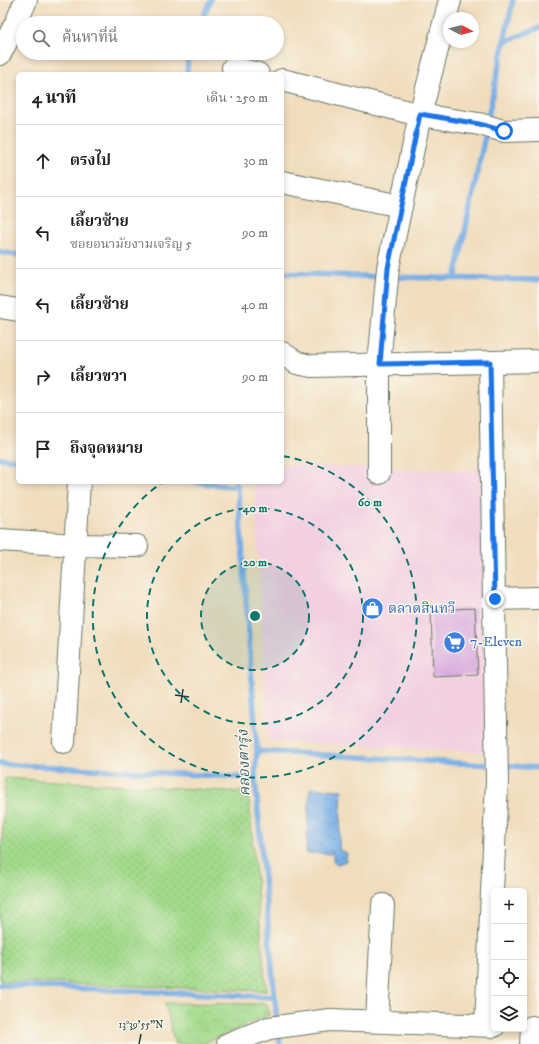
<!DOCTYPE html>
<html lang="th">
<meta charset="utf-8">
<style>
body{margin:0;font-family:"IM FELL DW Pica","Noto Serif Thai",serif;background:#f2f2f2;color:#202124}
.controls{position:absolute;right:12px;bottom:12px;display:grid;overflow:hidden;border-radius:6px;box-shadow:0 2px 6px #0003}
.controls button{width:36px;height:36px;display:grid;place-items:center;padding:0;border:0;border-bottom:1px solid #e0e0e0;background:#fff;color:#202124;font:20px sans-serif}
.compass{position:absolute;left:443px;top:12px;width:36px;height:36px;border-radius:50%;background:#fff;box-shadow:0 2px 6px #0003;rotate:97deg}
.stop{position:absolute;width:12px;height:12px;margin:-9px;border:3px solid #1a73e8;border-radius:50%;background:#fff}
.stop.end{background:#1a73e8;border-color:#fff;box-shadow:0 1px 4px #0008}
.list{margin:0;padding:0;list-style:none}
h2{display:flex;justify-content:space-between;align-items:center;height:52px;margin:0;padding:0 16px;font-size:17px}
h2 small{font-size:13px;font-weight:400;color:#757577}
.list li{display:grid;grid-template-columns:26px 1fr auto;gap:12px;align-items:center;box-sizing:border-box;height:72px;padding:0 16px;border-top:1px solid #e0e0e0}
.list b{display:block;font-size:15px;white-space:nowrap}
.list p{margin:0;font-size:13px;white-space:nowrap;color:#757577}
.list em{font-size:13px;font-style:normal;color:#757577}
.icon{flex:none;width:22px;height:22px;fill:none;stroke:currentColor;stroke-width:2;stroke-linecap:round;stroke-linejoin:round}
.map{position:relative;flex:none;width:539px;height:1044px;overflow:hidden}
.search{position:absolute;background:#fff;box-shadow:0 2px 6px #0003;left:16px;top:16px;width:268px;height:44px;display:flex;align-items:center;gap:10px;box-sizing:border-box;padding:0 14px;border-radius:22px;color:#757577;font-size:15px}
.panel{position:absolute;background:#fff;box-shadow:0 2px 6px #0003;left:16px;top:72px;width:268px;height:412px;border-radius:6px}
.map>svg:first-child{display:block}
.built{fill:#f2cfe1}
.grass{fill:url(#grass-dots);stroke:#618c60}
.park{fill:url(#park-crowns);stroke:#618c60}
.water{fill:url(#water-ripples);stroke:#4b758c}
.lines{fill:none;stroke-linecap:round;stroke-linejoin:round}
.stream{stroke:#77ade5;stroke-width:5.5}
.building{fill:#d6a6dd}
.minor-casing{stroke:#687564;stroke-width:24}
.minor{stroke:#fff;stroke-width:22}
.route{stroke:#1a73e8;stroke-width:5}
.ticks{fill:none;stroke:#1f3d34;stroke-width:1.5}
.ring{fill:none;stroke:#0f766e;stroke-width:2;stroke-dasharray:7 5}
.labels{text-anchor:middle;dominant-baseline:central;stroke-width:3;stroke-linejoin:round;paint-order:stroke}
.shop-label{font-size:14px;fill:#366cbe;stroke:#fbf7ec;text-anchor:start}
.water-label{font-size:15px;font-style:italic;fill:#395f69;stroke:#fbf7ec}
.ticks-label{font-size:10px;text-anchor:middle;fill:#1f3d34;stroke:#fbf7ec;stroke-width:3;stroke-linejoin:round;paint-order:stroke}
.centre{fill:#0f766e;stroke:#fbf7ec;stroke-width:2}
.ring-label{font-size:12px;text-anchor:middle;font-weight:bold;fill:#0f766e;stroke:#fbf7ec;stroke-width:3;stroke-linejoin:round;paint-order:stroke}
</style>
<div class="map">
<svg width="539" height="1044" viewBox="0 0 539 1044">
<defs>
<pattern id="grass-dots" width="8" height="8" patternUnits="userSpaceOnUse"><rect width="8" height="8" fill="#a3da8c"/><path d="M2 2h.1M6 6h.1" fill="none" stroke="#8cbc79" stroke-width="1.8" stroke-linecap="round"/></pattern>
<pattern id="park-crowns" width="20" height="18" patternUnits="userSpaceOnUse"><rect width="20" height="18" fill="#a3da8c"/><path d="M2 6a3 3 0 1 1 6 0M12 15a3 3 0 1 1 6 0" fill="none" stroke="#8cbc79"/></pattern>
<pattern id="water-ripples" width="26" height="14" patternUnits="userSpaceOnUse"><rect width="26" height="14" fill="#77ade5"/><path d="M2 4q2-2 4 0t4 0M15 11q2-2 4 0t4 0" fill="none" stroke="#618eba"/></pattern>
</defs>
<rect width="100%" height="100%" fill="#fbf7ec"/>
<filter id="ink" filterUnits="userSpaceOnUse"><feTurbulence type="fractalNoise" baseFrequency=".025" numOctaves="2"/><feDisplacementMap in="SourceGraphic" scale="8" xChannelSelector="R" yChannelSelector="G"/><feConvolveMatrix kernelMatrix="1 2 1 2 8 2 1 2 1" color-interpolation-filters="sRGB"/></filter>
<filter id="wash" filterUnits="userSpaceOnUse"><feTurbulence type="fractalNoise" baseFrequency=".012" numOctaves="4" result="noise"/><feDisplacementMap in="SourceGraphic" scale="16" xChannelSelector="R" yChannelSelector="G"/><feGaussianBlur stdDeviation="0.9" result="paint"/><feColorMatrix in="noise" values="0 0 0 0 0 0 0 0 0 0 0 0 0 0 0 0 0 1.4 0 .05"/><feComposite in="paint" operator="in"/></filter>
<g filter="url(#wash)">
<rect width="100%" height="100%" fill="#f0ddbd"/>
<path class="built" d="M282 465 482 471 490 753 270 741 268 736 254 482H282Z"/>
<path class="grass" d="M5 778 244 792 249 801 266 991 0 981V888Z"/>
<path class="park" d="M165 1003 267 1004 269 1015 202 1044H175Z"/>
<path class="water" d="M310 788 342 790 339 850 347 853 346 861 338 864 333 862V854L306 853Z"/>
<g class="lines">
<g class="stream">
<path d="M200 23 211 0"/>
<path d="M504 42 513 0"/>
<path d="M187 74 188 53"/>
<path d="M487 122 504 42 539 28"/>
<path d="M0 252 18 255"/>
<path d="M282 273 384 277"/>
<path d="M392 277 539 280"/>
<path d="M455 279 486 131"/>
<path d="M0 458 18 460"/>
<path d="M195 482 238 487"/>
<path d="M236 482 238 487 257 751 255 778 277 1022"/>
<path d="M257 751 493 765"/>
<path d="M0 764 255 778"/>
<path d="M501 765 539 768"/>
<path d="M0 985 274 997"/>
<path d="M278 1030 280 1044"/>
</g>
</g>
<g id="blocks">
<path class="building" d="M475 608 478 675 433 677 431 610Z"/>
</g>
</g>
<g filter="url(#ink)">
<use href="#blocks" fill-opacity="0" stroke="#687564" stroke-width="1"/>
<g class="lines">
<defs>
<g id="minor">
<path d="M0 54 16 23 26 0"/>
<path d="M233 68 258 74"/>
<path d="M282 80 420 115 479 124 504 131 539 130"/>
<path d="M282 182 401 206"/>
<path d="M0 307 18 310"/>
<path d="M282 353 297 363 311 366 539 361"/>
<path d="M379 473V364L388 268 420 115 450 0"/>
<path d="M0 540 75 545 137 546"/>
<path d="M495 599 539 598"/>
<path d="M64 742 79 482"/>
<path d="M377 1021 383 905"/>
<path d="M486 1025 497 781 490 362"/>
<path d="M228 1044 269 1028 330 1020 494 1026"/>
<path d="M531 1044 532 1027"/>
</g>
</defs>
<use href="#minor" class="minor-casing"/>
<use href="#minor" class="minor"/>
</g>
</g>
<g class="lines" filter="url(#ink)">
<path class="route" d="M495 599 490 362 380 364 388 268 420 114 479 124 504 131"/>
</g>
<path class="ticks" d="M175 695 189 697M181 703 183 689M139 1044 141 1034"/>
<circle cx="255" cy="616" r="54" fill="#0f766e" fill-opacity=".12"/>
<g class="ring">
<circle cx="255" cy="616" r="54"/>
<circle cx="255" cy="616" r="108"/>
<path d="M283 456A162 162 0 1 1 163 482"/>
</g>
<defs>
<symbol id="shop-disc" viewBox="-11 -11 22 22"><circle r="9.5" fill="#3f7fe0" stroke="#fbf7ec"/><path d="M-5-2.5h2.3a2.7 3.5 0 0 1 5.4 0H5L5.5 6h-11ZM-1.5-2.5h3a1.5 2.3 0 0 0-3 0Z" fill="#fff"/></symbol>
<symbol id="supermarket-disc" viewBox="-11 -11 22 22"><circle r="9.5" fill="#3f7fe0" stroke="#fbf7ec"/><path d="M-6-5.5h2.5l.6 2H6L4.5 2H-2.5L-4.4-4H-6ZM-1.5 3.2a1.3 1.3 0 1 0 .1 0ZM3 3.2a1.3 1.3 0 1 0 .1 0Z" fill="#fff"/></symbol>
</defs>
<g fill-rule="evenodd">
<use href="#shop-disc" x="360" y="596" width="25" height="25"/>
<use href="#supermarket-disc" x="442" y="630" width="25" height="25"/>
</g>
<g class="labels">
<g class="shop-label">
<text x="388" y="609">ตลาดสินทวี</text>
<text x="470" y="642">7-Eleven</text>
</g>
<g class="water-label">
<text transform="translate(244 763) rotate(-92)">คลองตารุ่ง</text>
</g>
</g>
<g class="ticks-label">
<text x="141" y="1028">13°39'55"N</text>
</g>
<circle cx="255" cy="616" r="6" class="centre"/>
<g class="ring-label">
<text x="370" y="506">60 m</text>
<text x="255" y="512">40 m</text>
<text x="255" y="566">20 m</text>
</g>
</svg>
<div class="controls">
<button>+</button>
<button>−</button>
<button><svg class="icon" aria-label="locate" viewBox="0 0 24 24"><circle cx="12" cy="12" r="6"/><path d="M12 2v4M12 18v4M2 12h4M18 12h4"/></svg></button>
<button><svg class="icon" aria-label="layers" viewBox="0 0 24 24"><path d="M12 4l9 5-9 5-9-5zM3 14l9 5 9-5"/></svg></button>
</div>
<svg class="compass" viewBox="-18 -18 36 36"><path d="M0-13l5 13h-10z" fill="#e53935"/><path d="M0 13l5-13h-10z" fill="#757577"/></svg>
<div class="stop" style="left:504px;top:131px"></div>
<div class="stop end" style="left:495px;top:599px"></div>
<div class="search"><svg class="icon" aria-label="search" viewBox="0 0 24 24"><circle cx="10" cy="10" r="6"/><path d="M15 15l6 6"/></svg>ค้นหาที่นี่</div>
<section class="panel">
<h2>4 นาที<small>เดิน · 250 m</small></h2>
<ul class="list">
<li><svg class="icon" aria-label="ahead" viewBox="0 0 24 24"><path d="M12 20V5M6 11l6-6 6 6"/></svg><div><b>ตรงไป</b></div><em>30 m</em></li>
<li><svg class="icon" aria-label="left" viewBox="0 0 24 24"><path d="M17 20v-9H6M10 6l-5 5 5 5"/></svg><div><b>เลี้ยวซ้าย</b><p>ซอยอนามัยงามเจริญ 5</p></div><em>90 m</em></li>
<li><svg class="icon" aria-label="left" viewBox="0 0 24 24"><path d="M17 20v-9H6M10 6l-5 5 5 5"/></svg><div><b>เลี้ยวซ้าย</b></div><em>40 m</em></li>
<li><svg class="icon" aria-label="right" viewBox="0 0 24 24"><path d="M7 20v-9h11M14 6l5 5-5 5"/></svg><div><b>เลี้ยวขวา</b></div><em>90 m</em></li>
<li><svg class="icon" aria-label="arrive" viewBox="0 0 24 24"><path d="M6 21V4h12l-3 4 3 4H6"/></svg><div><b>ถึงจุดหมาย</b></div></li>
</ul>
</section>
</div>
